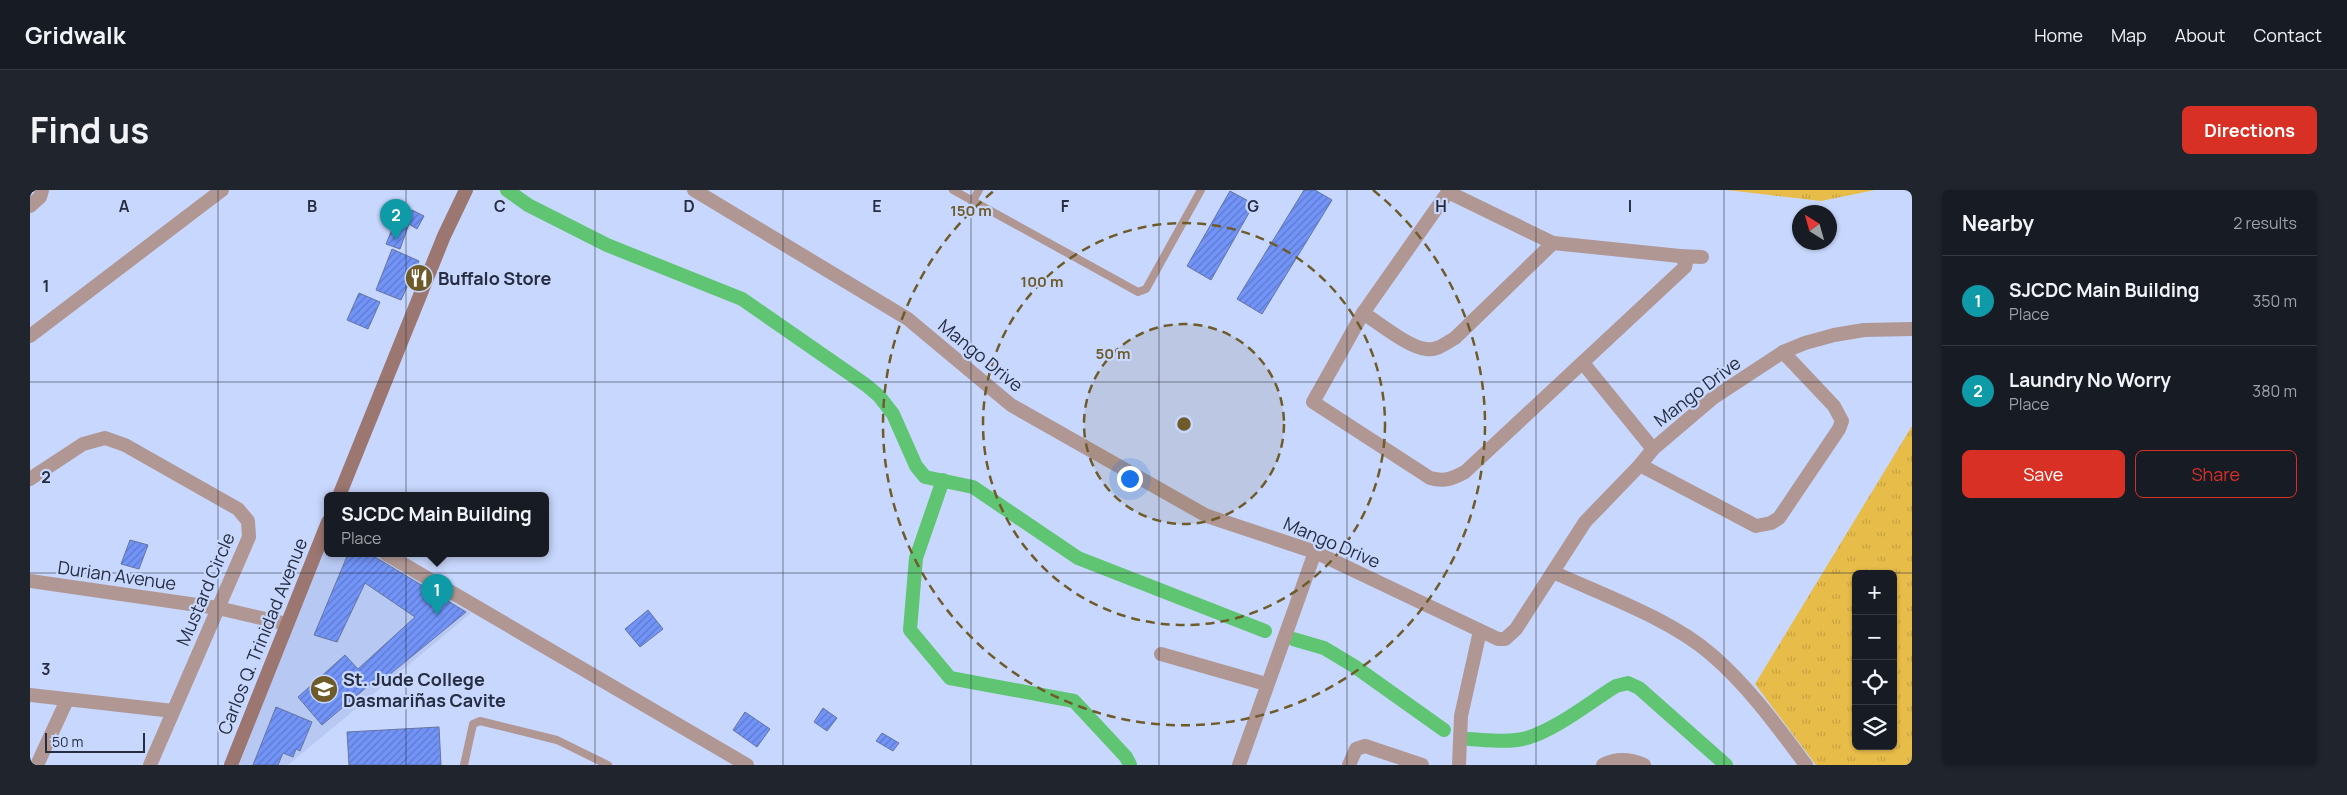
<!DOCTYPE html>
<meta charset="utf-8">
<style>
body{margin:0;font-family:Manrope,sans-serif;background:#20242c;color:#f1f3f6}
.controls{position:absolute;right:15px;bottom:15px;display:grid;overflow:hidden;border-radius:8px;box-shadow:0 1px 4px #0004}
.controls button{width:45px;height:45px;display:grid;place-items:center;padding:0;border:0;border-bottom:1px solid #363941;background:#171b24;color:#f1f3f6;font:25px sans-serif}
.compass{position:absolute;left:1762px;top:15px;width:45px;height:45px;border-radius:50%;background:#171b24;box-shadow:0 1px 4px #0004;rotate:323deg}
.scale{position:absolute;left:15px;bottom:12px;width:100px;box-sizing:border-box;padding-left:5px;border:2px solid #262d40;border-top:0;font-size:14px;line-height:18px;white-space:nowrap;color:#262d40;-webkit-text-stroke:4px #c8d7fd;paint-order:stroke}
.you{position:absolute;left:1099px;top:288px;width:18px;height:18px;margin:-12px;border:4px solid #fff;border-radius:50%;background:#1a73e8;box-shadow:0 0 0 8px #1a73e833}
.badge{display:grid;place-items:center;width:32px;height:32px;border-radius:50%;background:#d93025;color:#fff;font-size:16px;font-weight:700}
.pin{position:absolute;translate:-50% -41px;filter:drop-shadow(0 1px 2px #0008)}
.pin::after{content:'';position:absolute;top:26px;width:18px;height:15px;background:inherit;clip-path:polygon(0 0,100% 0,50% 100%)}
.popup{position:absolute;left:294px;top:302px;width:225px;height:65px;box-sizing:border-box;display:grid;place-content:center;border-radius:8px;background:#171b24;filter:drop-shadow(0 1px 4px #0005);font-size:16px;white-space:nowrap;color:#9ea1a6}
.popup b{font-size:19px;color:#f1f3f6}
.popup::after{content:'';position:absolute;left:50%;top:100%;margin-left:-10px;border:10px solid transparent;border-top-color:#171b24}
.list{margin:0;padding:0;list-style:none}
h2{display:flex;justify-content:space-between;align-items:center;height:65px;margin:0;padding:0 20px;font-size:21px}
h2 small{font-size:16px;font-weight:400;color:#9ea1a6}
.list li{display:grid;grid-template-columns:32px 1fr auto;gap:15px;align-items:center;box-sizing:border-box;height:90px;padding:0 20px;border-top:1px solid #363941}
.list b{display:block;font-size:19px;white-space:nowrap}
.list p{margin:0;font-size:16px;white-space:nowrap;color:#9ea1a6}
.list em{font-size:16px;font-style:normal;color:#9ea1a6}
.actions{display:flex;gap:10px;padding:15px 20px}
.actions a{flex:1;padding:11px 0;border:1px solid #d93025;border-radius:8px;text-align:center;font-size:18px;color:#d93025}
.actions .main{background:#d93025;color:#fff}
.icon{flex:none;width:28px;height:28px;fill:none;stroke:currentColor;stroke-width:2;stroke-linecap:round;stroke-linejoin:round}
.map{position:relative;flex:none;width:1882px;height:575px;overflow:hidden;border-radius:8px}
header{display:flex;align-items:center;gap:30px;box-sizing:border-box;height:70px;padding:0 25px;background:#171b24;border-bottom:1px solid #363941}
header strong{font-size:24px}
nav{display:flex;gap:28px;margin-inline-start:auto;font-size:18px}
.intro{display:flex;align-items:center;justify-content:space-between;box-sizing:border-box;height:120px;padding:0 30px}
h1{margin:0;font-size:35px}
.button{padding:12px 22px;border-radius:8px;background:#d93025;color:#fff;font-size:18px;font-weight:700}
main{display:flex;gap:30px;padding:0 30px}
aside{flex:1;background:#171b24;border-radius:8px;box-shadow:0 1px 4px #0004}
.map>svg:first-child{display:block}
.built{fill:#b7c8f2}
.grass{fill:url(#grass-tufts);fill-rule:evenodd}
.lines{fill:none;stroke-linecap:round;stroke-linejoin:round}
.canal{stroke:#5fc572;stroke-width:14}
.building{fill:url(#building-hatch);stroke:#6575a0}
.service{stroke:#b09793;stroke-width:8}
.minor{stroke:#b09793;stroke-width:14}
.secondary{stroke:#9c7771;stroke-width:14}
.grid{fill:none;stroke:#262d40;stroke-width:1;stroke-opacity:0.55}
.ring{fill:none;stroke:#6e5b29;stroke-width:2.5;stroke-dasharray:9 6}
.labels{text-anchor:middle;dominant-baseline:central;stroke-width:4.5;stroke-linejoin:round;paint-order:stroke}
.poi-label{font-size:18px;font-weight:bold;fill:#262d40;stroke:#c8d7fd;text-anchor:start}
.street-label{font-size:18px;fill:#262d40;stroke:#c8d7fd}
.grid-label{font-size:16px;text-anchor:middle;font-weight:bold;fill:#262d40;stroke:#c8d7fd;stroke-width:4.5;stroke-linejoin:round;paint-order:stroke}
.centre{fill:#6e5b29;stroke:#c8d7fd;stroke-width:2.5}
.ring-label{font-size:15px;text-anchor:middle;font-weight:bold;fill:#6e5b29;stroke:#c8d7fd;stroke-width:4.5;stroke-linejoin:round;paint-order:stroke}
</style>
<header>
<strong>Gridwalk</strong>
<nav><a>Home</a><a>Map</a><a>About</a><a>Contact</a></nav>
</header>
<div class="intro"><h1>Find us</h1><a class="button">Directions</a></div>
<main>
<div class="map">
<svg width="1882" height="575" viewBox="0 0 1882 575">
<defs>
<pattern id="grass-tufts" width="24" height="20" patternUnits="userSpaceOnUse" patternTransform="scale(1.25)"><rect width="24" height="20" fill="#e7bc49"/><path d="M3 7l-1-3M5 7V3M7 7l1-3M15 17l-1-3M17 17v-4M19 17l1-3" fill="none" stroke="#c6a241"/></pattern>
<pattern id="building-hatch" width="6" height="6" patternUnits="userSpaceOnUse" patternTransform="scale(1.25)"><rect width="6" height="6" fill="#7294f8"/><path d="M-1 1l2-2M0 6l6-6M5 7l2-2" fill="none" stroke="#5d79ca"/></pattern>
</defs>
<rect width="100%" height="100%" fill="#c8d7fd"/>
<path class="built" d="M298 344V364H345L441 423 258 575H209Z"/>
<g class="grass">
<path d="M1697 0H1845L1791 11Z"/>
<path d="M1882 236V575H1786L1725 494ZM1826 384H1863V556H1826Z"/>
</g>
<g class="lines">
<g class="canal">
<path d="M477 0 498 15 577 55 712 109 836 195 849 206 863 224 886 276 895 287 943 297 1048 368 1235 441"/>
<path d="M913 290 886 368 880 440 920 488 1044 511 1096 567 1100 575"/>
<path d="M1263 449 1294 458 1324 476 1414 540"/>
<path d="M1439 549C1457 550 1479 553 1497 548 1527 539 1560 512 1586 496L1598 493 1609 498 1696 575"/>
</g>
</g>
<g class="building">
<path d="M1274 0H1285L1302 10 1232 124 1207 109Z"/>
<path d="M1200 1 1224 14 1181 90 1157 76Z"/>
<path d="M382 20 394 26 387 39 379 34 370 59 356 54 363 37 359 36 363 25 376 30Z"/>
<path d="M362 59 389 71 371 110 346 100Z"/>
<path d="M329 103 350 112 338 139 317 130Z"/>
<path d="M100 350 118 355 109 379 91 374Z"/>
<path d="M318 364H340L436 422 348 494 345 490 292 535 268 507 315 465 328 479 385 427 335 393 307 452 284 445Z"/>
<path d="M618 420 633 439 610 457 595 439Z"/>
<path d="M246 517 282 532 270 561 266 559 263 567 253 563 248 575H223Z"/>
<path d="M793 518 807 528 797 541 784 532Z"/>
<path d="M715 522 740 539 727 557 703 540Z"/>
<path d="M409 537 411 575H319L317 542Z"/>
<path d="M852 543 869 553 863 561 846 551Z"/>
</g>
<g class="lines">
<g class="service">
<path d="M923 0 1108 102 1116 99 1171 0"/>
<path d="M942 12 949 0"/>
<path d="M434 575 443 534 450 531 527 550 578 575"/>
</g>
<g class="minor">
<path d="M664 0 878 129 981 215 1177 326 1285 362 1468 449H1475L1486 439 1555 332 1610 275 1623 259 1683 208 1753 162 1775 153 1804 145 1834 140 1882 139"/>
<path d="M1418 2 1523 53 1650 66 1656 73 1655 77 1435 282C1422 289 1414 292 1400 288L1283 212 1333 123Z"/>
<path d="M0 16 10 7 12 0"/>
<path d="M1650 66 1672 67"/>
<path d="M1333 123C1349 133 1378 157 1396 159 1407 161 1416 153 1425 148L1523 53"/>
<path d="M0 146 192 0"/>
<path d="M1553 173 1623 259"/>
<path d="M1610 275 1726 336 1741 333 1749 328 1809 239 1812 231 1804 216 1753 162"/>
<path d="M0 289 53 254 75 248 95 255 208 319 218 331 219 347 120 575"/>
<path d="M356 364 717 575"/>
<path d="M1523 382C1573 405 1641 429 1682 465 1719 497 1747 536 1776 575"/>
<path d="M0 391 188 418 257 434"/>
<path d="M1131 464 1236 494"/>
<path d="M0 505 143 521"/>
<path d="M7 575 37 510"/>
<path d="M1209 575 1285 362"/>
<path d="M1319 575 1326 559 1335 556 1392 575"/>
<path d="M1429 575 1431 526 1450 441"/>
<path d="M1573 575C1586 568 1600 569 1614 575"/>
</g>
<g class="secondary">
<path d="M309 306 414 46 436 0"/>
<path d="M201 575 298 332"/>
</g>
</g>
<path class="grid" d="M188 0V575M376 0V575M565 0V575M753 0V575M941 0V575M1129 0V575M1317 0V575M1506 0V575M1694 0V575M0 192H1882M0 383H1882"/>
<circle cx="1154" cy="234" r="100" fill="#6e5b29" fill-opacity=".12"/>
<g class="ring">
<circle cx="1154" cy="234" r="100"/>
<circle cx="1154" cy="234" r="201"/>
<path d="M1343 0A301 301 0 1 1 965 0"/>
</g>
<defs>
<symbol id="restaurant-disc" viewBox="-11 -11 22 22"><circle r="9.5" fill="#6e5b29" stroke="#c8d7fd"/><path d="M-5-6h1v4h1v-4h1v4h1v-4h1v5L-1.5 .5V6h-2V.5L-5-1ZM5-6V6H3V1.5H1.5Q1.5-4 5-6Z" fill="#fff"/></symbol>
<symbol id="school-disc" viewBox="-11 -11 22 22"><circle r="9.5" fill="#6e5b29" stroke="#c8d7fd"/><path d="M0-5L7-2L0 1L-7-2ZM-4 1L0 2.5L4 1V4Q0 6-4 4Z" fill="#fff"/></symbol>
</defs>
<g fill-rule="evenodd">
<use href="#restaurant-disc" x="373" y="72" width="32" height="32"/>
<use href="#school-disc" x="278" y="483" width="32" height="32"/>
</g>
<g class="labels">
<g class="poi-label">
<text x="408" y="88">Buffalo Store</text>
<text x="313" y="489">St. Jude College<tspan x="313" dy="21">Dasmariñas Cavite</tspan></text>
</g>
<g class="street-label">
<text transform="translate(951 165) rotate(39)">Mango Drive</text>
<text transform="translate(1667 201) rotate(-37)">Mango Drive</text>
<text transform="translate(1302 352) rotate(23)">Mango Drive</text>
<text transform="translate(87 385) rotate(8)">Durian Avenue</text>
<text transform="translate(175 399) rotate(-67)">Mustard Circle</text>
<text transform="translate(232 446) rotate(-68)">Carlos Q. Trinidad Avenue</text>
</g>
</g>
<g class="grid-label">
<text x="94" y="22">A</text>
<text x="282" y="22">B</text>
<text x="470" y="22">C</text>
<text x="659" y="22">D</text>
<text x="847" y="22">E</text>
<text x="1035" y="22">F</text>
<text x="1223" y="22">G</text>
<text x="1411" y="22">H</text>
<text x="1600" y="22">I</text>
<text x="16" y="102">1</text>
<text x="16" y="293">2</text>
<text x="16" y="485">3</text>
</g>
<circle cx="1154" cy="234" r="8" class="centre"/>
<g class="ring-label">
<text x="941" y="26">150 m</text>
<text x="1012" y="97">100 m</text>
<text x="1083" y="169">50 m</text>
</g>
</svg>
<div class="controls">
<button>+</button>
<button>−</button>
<button><svg class="icon" aria-label="locate" viewBox="0 0 24 24"><circle cx="12" cy="12" r="6"/><path d="M12 2v4M12 18v4M2 12h4M18 12h4"/></svg></button>
<button><svg class="icon" aria-label="layers" viewBox="0 0 24 24"><path d="M12 4l9 5-9 5-9-5zM3 14l9 5 9-5"/></svg></button>
</div>
<svg class="compass" viewBox="-18 -18 36 36"><path d="M0-13l5 13h-10z" fill="#e53935"/><path d="M0 13l5-13h-10z" fill="#9ea1a6"/></svg>
<div class="scale">50 m</div>
<div class="you"></div>
<div class="pin badge" style="left:407px;top:425px;background:#0f9aa8">1</div>
<div class="popup"><b>SJCDC Main Building</b>Place</div>
<div class="pin badge" style="left:366px;top:50px;background:#0f9aa8">2</div>
</div>
<aside>
<h2>Nearby<small>2 results</small></h2>
<ul class="list">
<li><span class="badge" style="background:#0f9aa8">1</span><div><b>SJCDC Main Building</b><p>Place</p></div><em>350 m</em></li>
<li><span class="badge" style="background:#0f9aa8">2</span><div><b>Laundry No Worry</b><p>Place</p></div><em>380 m</em></li>
</ul>
<div class="actions"><a class="main">Save</a><a>Share</a></div>
</aside>
</main>
